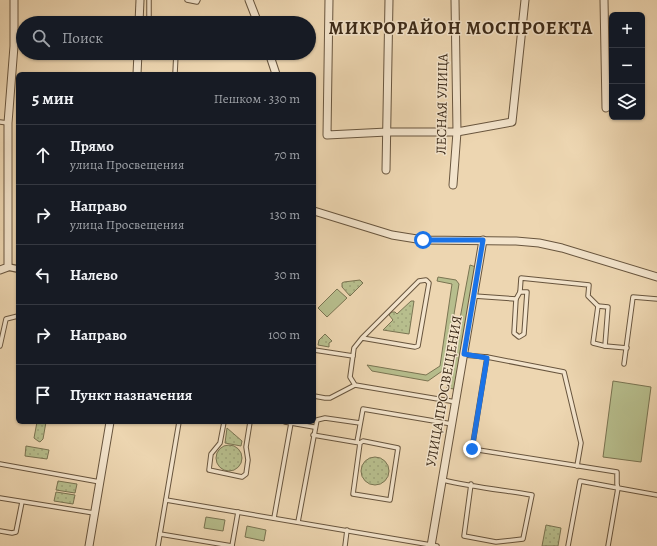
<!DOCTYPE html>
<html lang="ru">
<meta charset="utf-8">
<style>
body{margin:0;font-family:Alegreya,serif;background:#20242c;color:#f1f3f6}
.controls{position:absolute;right:12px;top:12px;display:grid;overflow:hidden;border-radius:6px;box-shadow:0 1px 3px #0004}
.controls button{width:36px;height:36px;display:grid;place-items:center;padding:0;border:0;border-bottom:1px solid #363941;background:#171b24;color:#f1f3f6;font:20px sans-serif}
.stop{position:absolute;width:12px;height:12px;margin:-9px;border:3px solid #1a73e8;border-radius:50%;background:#fff}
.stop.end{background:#1a73e8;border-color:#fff;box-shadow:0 1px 4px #0008}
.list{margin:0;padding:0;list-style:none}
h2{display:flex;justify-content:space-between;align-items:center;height:52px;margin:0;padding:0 16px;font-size:17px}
h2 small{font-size:13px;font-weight:400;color:#9ea1a6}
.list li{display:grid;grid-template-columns:26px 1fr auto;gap:12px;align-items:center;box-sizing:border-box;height:60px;padding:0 16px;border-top:1px solid #363941}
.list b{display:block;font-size:15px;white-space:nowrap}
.list p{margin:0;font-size:13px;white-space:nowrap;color:#9ea1a6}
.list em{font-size:13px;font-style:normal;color:#9ea1a6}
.icon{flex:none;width:22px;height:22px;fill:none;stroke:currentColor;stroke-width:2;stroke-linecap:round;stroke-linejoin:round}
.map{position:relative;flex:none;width:657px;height:546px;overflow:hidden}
.search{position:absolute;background:#171b24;box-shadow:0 1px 3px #0004;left:16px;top:16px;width:300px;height:44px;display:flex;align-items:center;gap:10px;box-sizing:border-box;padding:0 14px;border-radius:22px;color:#9ea1a6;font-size:15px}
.panel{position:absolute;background:#171b24;box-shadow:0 1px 3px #0004;left:16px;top:72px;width:300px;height:352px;border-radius:6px}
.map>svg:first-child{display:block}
.green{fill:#b7be8d;stroke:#7a7452}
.park{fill:url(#park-dots);stroke:#7a7452}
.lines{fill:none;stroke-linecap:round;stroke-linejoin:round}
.service-casing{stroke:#68553e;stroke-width:5.5}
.pedestrian-casing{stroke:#68553e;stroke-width:8}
.minor-casing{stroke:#68553e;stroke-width:9}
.service{stroke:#f3e4cc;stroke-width:3.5}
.pedestrian{stroke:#f3e4cc;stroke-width:5.5}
.minor{stroke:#f3e4cc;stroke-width:7}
.route{stroke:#1a73e8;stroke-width:5}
.labels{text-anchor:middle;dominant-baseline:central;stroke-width:3;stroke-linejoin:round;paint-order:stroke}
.street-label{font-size:14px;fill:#3c2a18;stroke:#f3e4cc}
.district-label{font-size:18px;font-weight:bold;letter-spacing:1px;fill:#3c2a18;stroke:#f3e4cc}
</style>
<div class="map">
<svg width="657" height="546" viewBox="0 0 657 546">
<defs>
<pattern id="park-dots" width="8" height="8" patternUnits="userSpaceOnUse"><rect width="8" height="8" fill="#b7be8d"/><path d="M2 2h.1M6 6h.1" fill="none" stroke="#9ea379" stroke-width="1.8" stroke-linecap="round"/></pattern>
</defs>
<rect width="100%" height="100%" fill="#edd6b1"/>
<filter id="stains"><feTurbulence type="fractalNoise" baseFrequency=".005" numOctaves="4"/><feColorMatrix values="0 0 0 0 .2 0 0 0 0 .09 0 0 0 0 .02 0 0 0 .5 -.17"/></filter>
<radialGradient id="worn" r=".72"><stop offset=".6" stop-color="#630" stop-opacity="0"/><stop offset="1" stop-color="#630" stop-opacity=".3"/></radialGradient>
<g class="green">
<path d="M470 265 476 267 454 389 447 388Z"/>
<path d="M438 277 456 280 459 284 445 369 428 381 372 371 367 365 426 375 440 366 452 284 437 281Z"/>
<path d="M337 289 347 298 327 317 318 308Z"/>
<path d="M613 381 651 387 641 462 603 457Z"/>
<path d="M206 517 225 520 223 531 204 528Z"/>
<path d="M247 526 266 530 264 541 245 537Z"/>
</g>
<g class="park">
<path d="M360 280 363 283 350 296 342 287V283L344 282Z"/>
<path d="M411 301H414L409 334 383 330 393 320 389 315 391 312H395L397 314Z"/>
<path d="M325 334 332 341 329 343V347L318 345 319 340Z"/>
<path d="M37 422H46L43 439 40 442 38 441 34 438Z"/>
<path d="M227 428 242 441 241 446 225 443Z"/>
<circle cx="229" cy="458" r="13"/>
<path d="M26 446 49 450 47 459 25 456Z"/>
<circle cx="375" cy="471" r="14"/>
<path d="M58 481 77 484 75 493 56 490Z"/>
<path d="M56 492 75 495 73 504 54 501Z"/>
<path d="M546 525 561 528 558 546H542Z"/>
</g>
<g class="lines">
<defs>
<g id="service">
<path d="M187 0 197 2 198 0"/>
<path d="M149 18V0"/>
<path d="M175 74 176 53"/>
<path d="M0 122 8 123"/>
<path d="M474 296 516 299 520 292 521 278 589 285 588 296 598 306 608 307 605 346"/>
<path d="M516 299 514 333 519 337 524 334 527 292H520"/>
<path d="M598 306 593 343 605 346 627 348"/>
<path d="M362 338 419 281 426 280 429 283 418 346 415 347 362 338 354 348 350 377 355 385 456 402"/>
<path d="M0 346 6 319 18 316"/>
<path d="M314 350 353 356"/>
<path d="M464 355 487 357 564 372 581 443 577 466"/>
<path d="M487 357 472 449 617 472V484L618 488 657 495"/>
<path d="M624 364 633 297 657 299"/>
<path d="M314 396 325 398H330L355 385"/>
<path d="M224 422 220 443 211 454 209 470 242 477 246 474 248 460 246 447 250 422"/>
<path d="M291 423 314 427"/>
<path d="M313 435 360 443 353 494 390 500 398 448 363 441 360 443"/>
<path d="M357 442 363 409 452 424"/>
<path d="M0 464 100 482"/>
<path d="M443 480C472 487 502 490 532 495L523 539 496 542 464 536 471 484"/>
<path d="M0 498 94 513"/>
<path d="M166 500 437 546"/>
<path d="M274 518 291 423 285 422"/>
<path d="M298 522 317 420 325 418 360 423"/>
<path d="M0 531 12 533 16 532 22 502"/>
<path d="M160 534 232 546"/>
<path d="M158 546 179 422"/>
<path d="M232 546 238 512"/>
<path d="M345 546 347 530"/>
<path d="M568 546 580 481 618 488 608 546"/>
</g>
<path id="pedestrian" d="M8 267 18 269"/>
<g id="minor">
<path d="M249 0 258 23"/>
<path d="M329 0 327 135 387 132H457L512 122 525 0"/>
<path d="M604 0 606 108"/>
<path d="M139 23 140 0"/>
<path d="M269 53 276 74"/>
<path d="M137 74 138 53"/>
<path d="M386 170 389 0"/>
<path d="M453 185 457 132 455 0"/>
<path d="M314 211 392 235 423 240 516 241 539 243 562 248 657 277"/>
<path d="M0 270 8 267V123L14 46V0"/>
<path d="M89 546 110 422"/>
<path d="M431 546 483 240"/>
</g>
</defs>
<use href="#service" class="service-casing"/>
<use href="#pedestrian" class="pedestrian-casing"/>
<use href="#minor" class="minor-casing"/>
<use href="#service" class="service"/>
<use href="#pedestrian" class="pedestrian"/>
<use href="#minor" class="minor"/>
</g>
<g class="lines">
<path class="route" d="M423 240H483L464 354 487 358 472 449"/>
</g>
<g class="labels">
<g class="street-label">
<text transform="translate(442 104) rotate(-89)">ЛЕСНАЯ УЛИЦА</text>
<text transform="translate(444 391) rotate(-80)">УЛИЦА ПРОСВЕЩЕНИЯ</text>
</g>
<g class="district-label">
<text x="461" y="28">МИКРОРАЙОН МОСПРОЕКТА</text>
</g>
</g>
<rect width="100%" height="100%" filter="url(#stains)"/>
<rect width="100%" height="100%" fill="url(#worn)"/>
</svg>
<div class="controls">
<button>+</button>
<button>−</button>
<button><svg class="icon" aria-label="layers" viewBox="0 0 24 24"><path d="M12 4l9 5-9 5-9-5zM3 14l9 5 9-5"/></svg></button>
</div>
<div class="stop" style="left:423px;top:240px"></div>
<div class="stop end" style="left:472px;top:449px"></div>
<div class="search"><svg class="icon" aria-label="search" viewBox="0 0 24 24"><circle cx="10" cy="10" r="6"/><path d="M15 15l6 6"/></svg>Поиск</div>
<section class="panel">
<h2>5 мин<small>Пешком · 330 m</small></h2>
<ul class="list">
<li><svg class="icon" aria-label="ahead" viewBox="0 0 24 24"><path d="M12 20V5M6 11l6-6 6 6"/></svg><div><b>Прямо</b><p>улица Просвещения</p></div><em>70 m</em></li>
<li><svg class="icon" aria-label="right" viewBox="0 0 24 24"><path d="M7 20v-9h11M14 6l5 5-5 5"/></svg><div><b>Направо</b><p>улица Просвещения</p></div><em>130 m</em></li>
<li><svg class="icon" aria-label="left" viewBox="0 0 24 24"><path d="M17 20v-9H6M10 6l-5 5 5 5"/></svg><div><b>Налево</b></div><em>30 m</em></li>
<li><svg class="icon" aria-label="right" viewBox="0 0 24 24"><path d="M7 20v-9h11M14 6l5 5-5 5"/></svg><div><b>Направо</b></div><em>100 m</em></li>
<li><svg class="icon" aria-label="arrive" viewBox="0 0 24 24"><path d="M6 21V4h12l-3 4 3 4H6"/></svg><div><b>Пункт назначения</b></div></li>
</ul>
</section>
</div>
